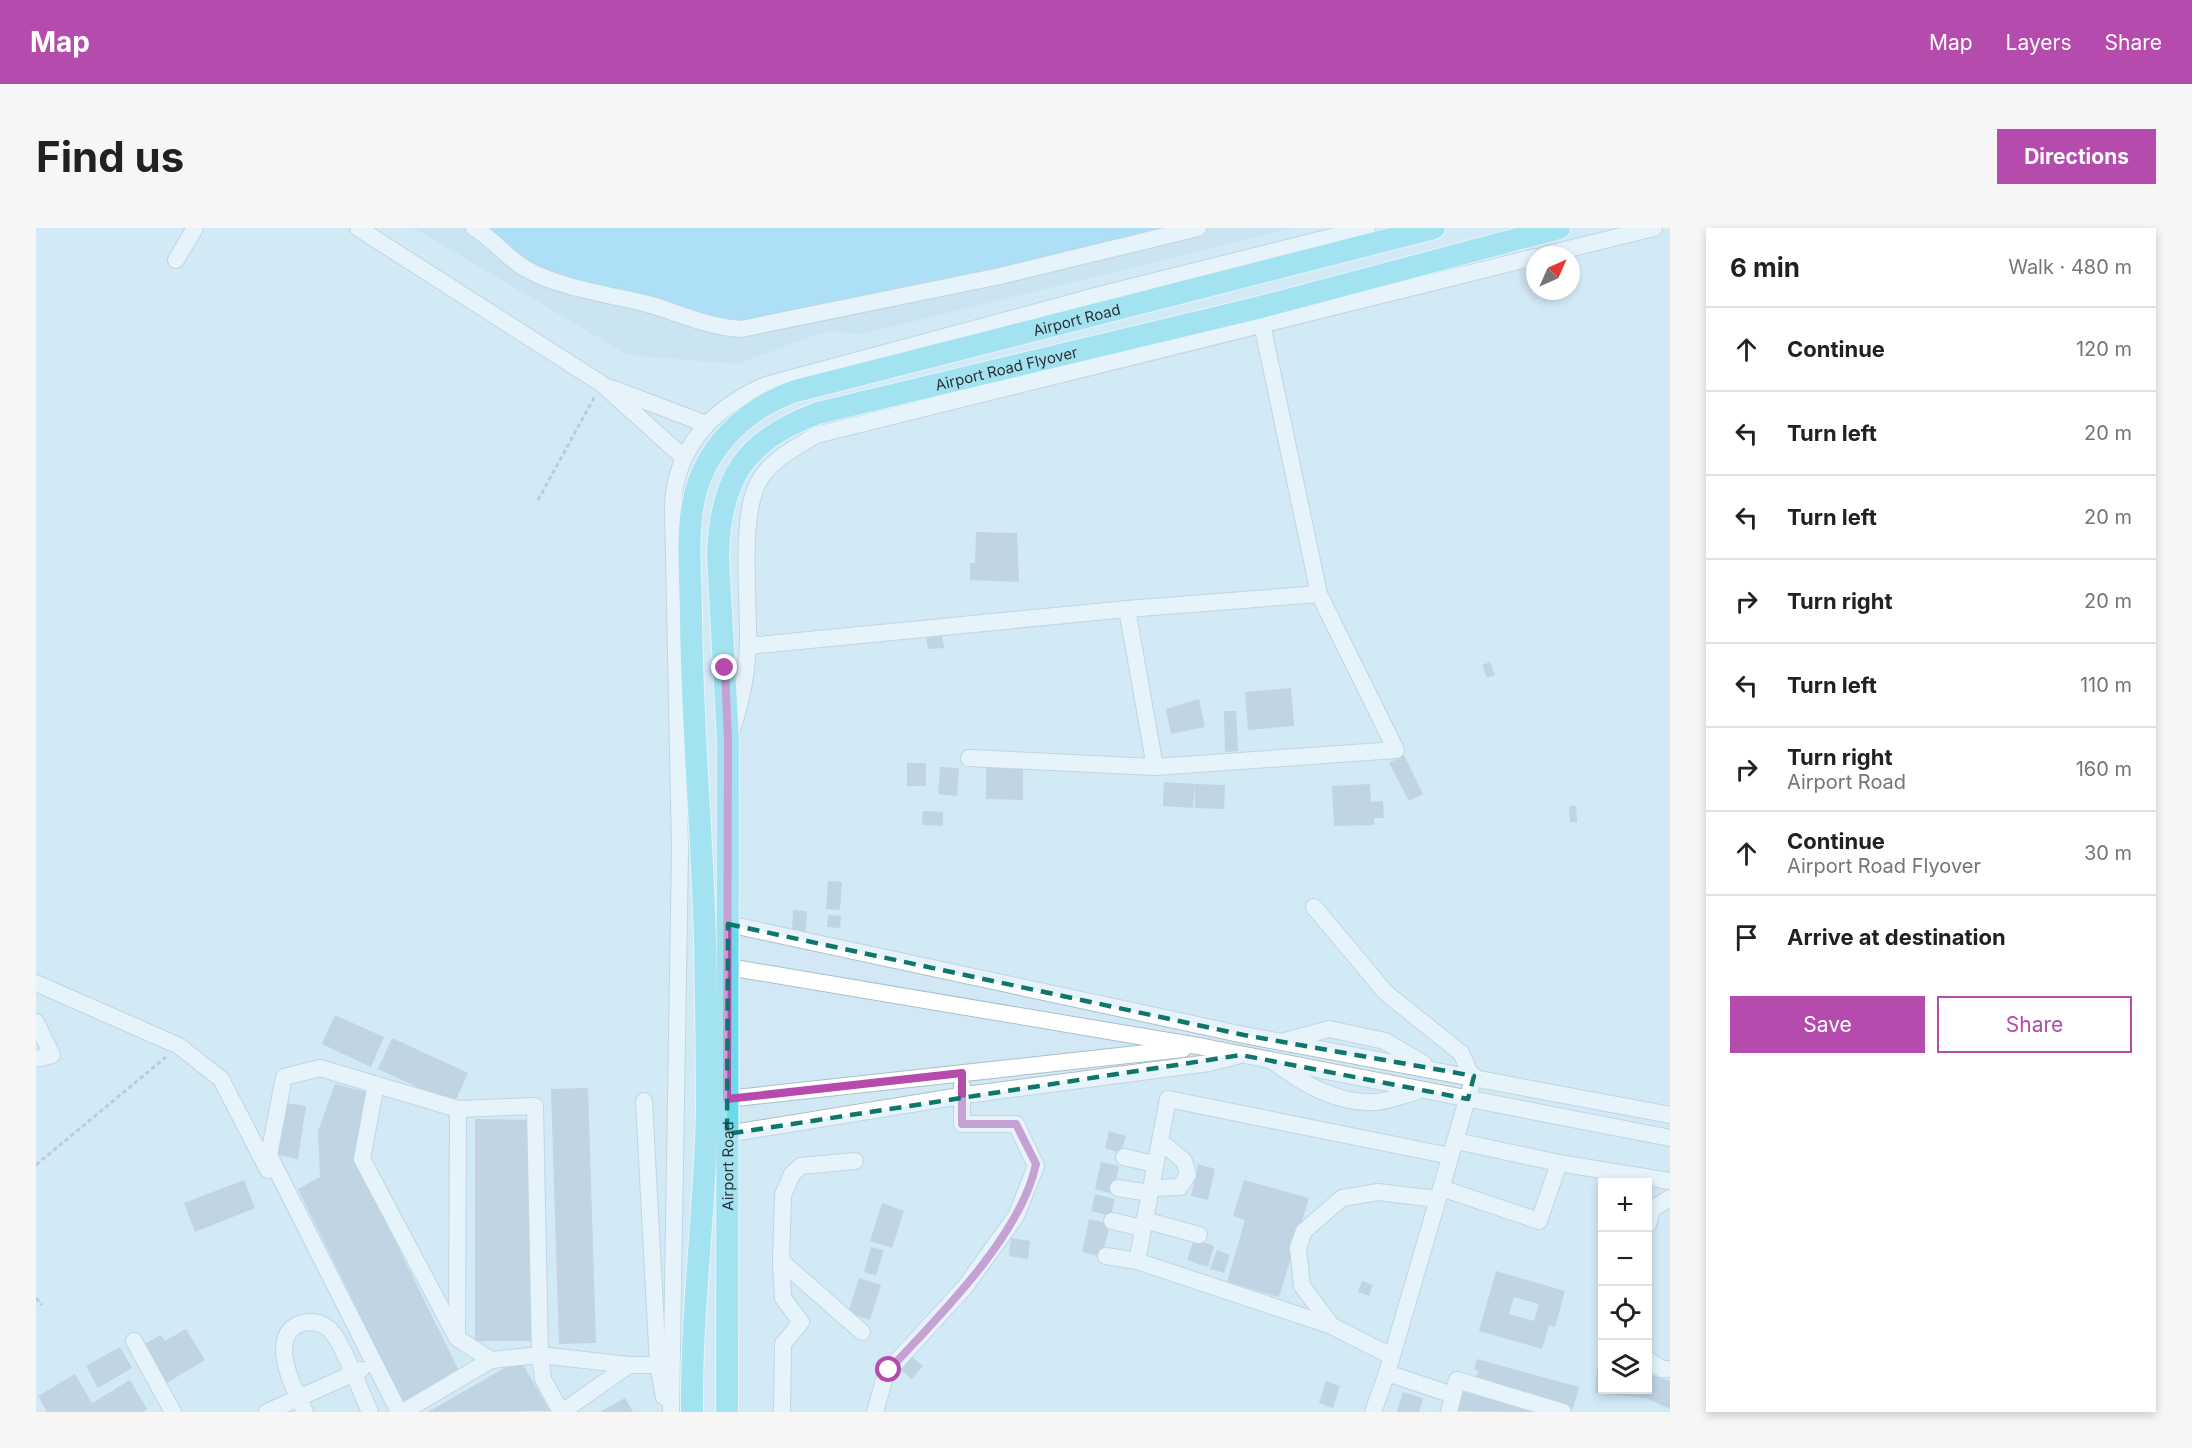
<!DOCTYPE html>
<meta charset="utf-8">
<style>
body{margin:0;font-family:Inter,sans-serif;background:#f6f6f6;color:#202124}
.controls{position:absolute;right:18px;bottom:18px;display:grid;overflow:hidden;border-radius:0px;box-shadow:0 3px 9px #0003}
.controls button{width:54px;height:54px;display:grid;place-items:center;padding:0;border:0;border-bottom:2px solid #e0e0e0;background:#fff;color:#202124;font:30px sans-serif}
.compass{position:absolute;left:1490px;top:18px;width:54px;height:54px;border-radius:50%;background:#fff;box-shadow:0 3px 9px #0003;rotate:45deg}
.stop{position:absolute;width:18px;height:18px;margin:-14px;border:4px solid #b54bac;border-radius:50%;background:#fff}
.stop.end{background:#b54bac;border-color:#fff;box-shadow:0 2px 6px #0008}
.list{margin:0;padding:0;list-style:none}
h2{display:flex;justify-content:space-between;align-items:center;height:78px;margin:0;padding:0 24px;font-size:26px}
h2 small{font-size:20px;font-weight:400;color:#757577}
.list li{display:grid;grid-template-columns:39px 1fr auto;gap:18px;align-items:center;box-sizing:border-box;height:84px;padding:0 24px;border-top:2px solid #e0e0e0}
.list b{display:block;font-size:22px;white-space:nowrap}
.list p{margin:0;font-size:20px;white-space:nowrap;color:#757577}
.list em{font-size:20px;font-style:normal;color:#757577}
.actions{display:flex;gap:12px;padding:18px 24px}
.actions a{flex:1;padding:14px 0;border:2px solid #b54bac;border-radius:0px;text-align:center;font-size:21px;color:#b54bac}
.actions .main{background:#b54bac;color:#fff}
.icon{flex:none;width:33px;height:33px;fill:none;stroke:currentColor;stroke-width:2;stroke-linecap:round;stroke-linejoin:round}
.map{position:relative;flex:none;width:1634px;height:1184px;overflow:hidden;border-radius:0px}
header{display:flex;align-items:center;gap:36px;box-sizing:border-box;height:84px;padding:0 30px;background:#b54bac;color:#fff}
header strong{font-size:28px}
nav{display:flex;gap:33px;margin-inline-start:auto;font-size:21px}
.intro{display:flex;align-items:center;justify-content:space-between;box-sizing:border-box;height:144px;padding:0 36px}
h1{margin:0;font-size:42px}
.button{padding:15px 27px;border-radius:0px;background:#b54bac;color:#fff;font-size:21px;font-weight:700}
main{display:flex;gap:36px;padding:0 36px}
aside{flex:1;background:#fff;border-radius:0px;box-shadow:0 3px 9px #0003}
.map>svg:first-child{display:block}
.built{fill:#c1deee}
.green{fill:#82d2f9}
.building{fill:#acbbcc;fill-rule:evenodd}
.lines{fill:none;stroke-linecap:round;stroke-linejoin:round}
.minor-casing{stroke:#aabfcb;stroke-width:18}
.major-casing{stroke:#fff;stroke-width:24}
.path{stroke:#9badb7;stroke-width:3;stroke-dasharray:4.5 3;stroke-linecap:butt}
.minor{stroke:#fff;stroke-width:16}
.major{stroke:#6bdbeb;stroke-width:22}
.route{stroke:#b54bac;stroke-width:8}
.marked{fill:none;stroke:#0f766e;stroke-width:4.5;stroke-dasharray:12 8;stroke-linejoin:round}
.labels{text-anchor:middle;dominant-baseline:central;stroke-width:4.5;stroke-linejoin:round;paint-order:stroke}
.street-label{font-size:15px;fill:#293136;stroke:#d2e9f5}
</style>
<header>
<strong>Map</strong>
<nav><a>Map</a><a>Layers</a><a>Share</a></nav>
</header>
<div class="intro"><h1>Find us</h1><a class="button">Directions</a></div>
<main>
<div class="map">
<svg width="1634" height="1184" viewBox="0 0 1634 1184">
<rect width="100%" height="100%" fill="#d2e9f5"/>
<path class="built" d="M378 0H1256L826 106 790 103 701 136 592 127Z"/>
<path class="green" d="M448 0H1140L1016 30 706 93 680 91 519 47 498 39Z"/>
<g class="building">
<path d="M940 304 981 305 983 354 934 352V335H939Z"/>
<path d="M906 406 908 420 892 421 890 407Z"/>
<path d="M1454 434 1459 447 1451 450 1446 437Z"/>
<path d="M1255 460 1258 498 1212 502 1209 464Z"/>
<path d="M1163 471 1169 499 1135 506 1130 481Z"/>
<path d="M1188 483H1200L1202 523 1189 524Z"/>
<path d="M1368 527 1387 566 1373 573 1353 535Z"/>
<rect x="871" y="535" width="19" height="23"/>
<path d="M904 539 923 540 921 568 902 566Z"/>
<path d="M950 539 987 540V572L950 571Z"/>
<path d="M1128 554 1159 556 1157 580 1127 578Z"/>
<path d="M1159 556 1189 557 1188 581 1159 580Z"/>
<path d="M1334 556 1335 574 1347 573 1348 590H1338V597L1298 598 1296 558Z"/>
<path d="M1533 578H1540L1541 594H1534Z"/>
<path d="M887 583 907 584V598L886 597Z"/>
<path d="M792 653 806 654 804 682 790 681Z"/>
<path d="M757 682 771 683 770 704 756 703Z"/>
<path d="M792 687 805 688 804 700 791 699Z"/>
<path d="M299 787 348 809 335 839 286 816Z"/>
<path d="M356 810 432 845 418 876 342 841Z"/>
<path d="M299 856 331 864 320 933 424 1145 367 1175 262 961 284 949 282 903Z"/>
<path d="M552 860 560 1115 523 1116 515 861Z"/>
<path d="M250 875 270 878 262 931 241 927Z"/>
<path d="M439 891 497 892V1113H439Z"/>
<path d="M1073 903 1090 908 1085 925 1069 920Z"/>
<path d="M1065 934 1083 938 1077 966 1059 961Z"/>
<path d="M1162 936 1179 941 1172 972 1155 968Z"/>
<path d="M208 952 219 980 159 1004 148 975Z"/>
<path d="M1208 952 1273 970 1243 1069 1191 1054 1209 992 1197 988Z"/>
<path d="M1059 966 1079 971 1075 988 1055 983Z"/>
<path d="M846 975 868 983 856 1020 834 1013Z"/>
<path d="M1053 991 1074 996 1066 1029 1046 1024Z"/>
<path d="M975 1010 994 1013 992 1031 973 1028Z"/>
<path d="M1158 1011 1178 1018 1172 1039 1151 1032Z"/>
<path d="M835 1019 848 1022 840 1048 828 1044Z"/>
<path d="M1181 1022 1194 1027 1188 1045 1174 1041Z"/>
<path d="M1460 1043 1529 1063 1519 1099 1513 1097 1506 1121 1443 1103ZM1478 1069 1503 1076 1498 1093 1473 1086Z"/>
<path d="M823 1050 845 1057 834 1092 812 1085Z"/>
<path d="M1326 1053 1337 1057 1333 1068 1322 1064Z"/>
<path d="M150 1101 169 1132 127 1157 105 1118 125 1107 129 1113Z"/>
<path d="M84 1119 96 1140 62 1160 50 1138Z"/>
<path d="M875 1128 887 1138 876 1151 864 1142Z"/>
<path d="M484 1131 514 1183 392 1184Z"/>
<path d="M1441 1131 1543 1159 1537 1181 1439 1153 1442 1143 1438 1141Z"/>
<path d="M1561 1140H1566V1162H1612V1146L1634 1153V1181L1610 1170 1559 1165Z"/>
<path d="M39 1146 56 1175 94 1152 111 1181 107 1184H11L2 1168Z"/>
<path d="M1290 1153 1304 1158 1297 1180 1283 1175Z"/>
<path d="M1425 1163 1500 1183V1184L1420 1183Z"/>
<path d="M1367 1164 1387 1170 1383 1184H1361Z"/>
<path d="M589 1170 597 1184H564Z"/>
</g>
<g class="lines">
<defs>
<g id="minor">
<path d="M322 0 566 156 647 229"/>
<path d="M438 0C458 11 471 31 492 42 525 60 575 67 612 76 643 85 672 99 705 101L964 48 1162 0"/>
<path d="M1508 27 1618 0"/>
<path d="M140 32 159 0"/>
<path d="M575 160 670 196"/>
<path d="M1091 381 1119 539"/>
<path d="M712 418 1091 381 1283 366"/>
<path d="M695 505C705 475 711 447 712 415 713 374 704 293 721 257 733 232 758 221 780 207L1499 29"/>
<path d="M933 530 1119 539 1360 522 1283 366 1226 96"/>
<path d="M1278 679 1350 765 1425 825 1435 847"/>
<path d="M692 696 1208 807 1634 887"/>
<path d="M692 739 1168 819 1634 910"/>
<path d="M0 755 143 818 185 851 232 942"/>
<path d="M0 794 16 827 0 831"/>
<path d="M1249 813 1293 801 1349 813 1388 836"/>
<path d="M1238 834C1268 857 1302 876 1340 874 1354 873 1368 867 1381 863"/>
<path d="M340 856 326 931 421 1110 455 1132"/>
<path d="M691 871 1147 821"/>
<path d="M608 873 622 1137 628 1169"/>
<path d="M691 906 930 867 1173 835 1201 828"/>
<path d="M1420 913 1523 935 1634 953"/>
<path d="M1088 929 1118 936"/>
<path d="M1082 960 1113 965"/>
<path d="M1115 960 1144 959 1152 946 1148 933 1124 913"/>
<path d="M1405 960 1503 993 1523 935"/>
<path d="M1108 992 1163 1007"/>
<path d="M1076 993 1106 1000"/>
<path d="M1612 997 1616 981 1634 970"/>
<path d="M1070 1028 1101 1033 1296 1098"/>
<path d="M745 1033 826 1104"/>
<path d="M1101 1033 1132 871 1414 928"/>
<path d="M421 1108 422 881"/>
<path d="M98 1113 137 1184"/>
<path d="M1355 1128 1296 1098 1266 1058 1262 1020 1268 1003 1306 970 1342 964 1401 971"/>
<path d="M1612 1132 1626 1141H1634"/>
<path d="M1351 1145 1417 1167"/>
<path d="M231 1184 325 1142"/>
<path d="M269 1184C258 1162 229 1105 267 1095 276 1093 285 1094 293 1101 305 1110 326 1167 334 1184"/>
<path d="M363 1184 233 927 248 849 284 840 422 881 499 878 504 1127 507 1151 525 1184"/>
<path d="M367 1184 455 1132 504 1127 593 1137H622"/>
<path d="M526 1184 593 1137"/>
<path d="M635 1184 644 621 637 278C639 219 678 179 730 157L1071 65 1331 0"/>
<path d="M746 1184 747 1116 765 1094 747 1070 745 1033 747 967 756 946 765 938 819 933"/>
<path d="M839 1184 850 1145 929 1059 980 988 1000 938 980 896H926V858"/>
<path d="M1337 1184 1351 1145 1438 848"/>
<path d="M1413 1184 1421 1152 1527 1184"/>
</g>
<g id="major">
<path id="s1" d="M656 1184C655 1084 669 983 671 883 671 826 670 768 669 711 666 604 656 496 655 389 655 350 650 308 658 271 669 219 711 179 760 163L1398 0"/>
<path id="s2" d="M691 1184 692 513 682 328C684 250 709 212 782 185L1221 80 1523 0"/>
</g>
</defs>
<use href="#minor" class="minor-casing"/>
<use href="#major" class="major-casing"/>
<g class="path">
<path d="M502 272 559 168"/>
<path d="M0 937 130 829"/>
<path d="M0 1070 6 1077"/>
</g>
<use href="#minor" class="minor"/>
<use href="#major" class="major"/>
</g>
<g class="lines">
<path class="route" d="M689 440 692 513 691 871 926 845V896H980L1000 936C985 1008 902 1089 853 1142"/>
</g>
<path d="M0 0H1634V1184H0ZM692 696 1208 807 1438 848 1432 871 1205 827 691 906Z" fill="#d2e9f5" fill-opacity=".55" fill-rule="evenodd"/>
<path class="marked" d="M692 696 1208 807 1438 848 1432 871 1205 827 691 906Z"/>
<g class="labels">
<g class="street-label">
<text stroke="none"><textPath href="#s1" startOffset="1359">Airport Road</textPath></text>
<text stroke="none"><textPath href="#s2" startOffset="1239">Airport Road Flyover</textPath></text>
<text stroke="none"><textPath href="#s2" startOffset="246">Airport Road</textPath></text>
</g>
</g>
</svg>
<div class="controls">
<button>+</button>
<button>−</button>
<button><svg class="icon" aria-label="locate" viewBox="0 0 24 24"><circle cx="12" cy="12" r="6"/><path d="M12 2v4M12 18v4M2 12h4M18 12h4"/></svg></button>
<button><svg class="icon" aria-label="layers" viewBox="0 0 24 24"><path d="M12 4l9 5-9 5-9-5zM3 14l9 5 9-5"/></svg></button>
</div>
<svg class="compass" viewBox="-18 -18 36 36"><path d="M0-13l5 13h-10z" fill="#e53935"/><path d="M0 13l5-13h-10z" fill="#757577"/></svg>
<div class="stop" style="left:853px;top:1142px"></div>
<div class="stop end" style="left:689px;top:440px"></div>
</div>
<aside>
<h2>6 min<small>Walk · 480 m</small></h2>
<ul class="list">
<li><svg class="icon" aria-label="ahead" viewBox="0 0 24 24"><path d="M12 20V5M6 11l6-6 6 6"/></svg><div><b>Continue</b></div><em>120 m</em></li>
<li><svg class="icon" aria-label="left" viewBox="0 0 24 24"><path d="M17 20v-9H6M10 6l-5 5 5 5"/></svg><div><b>Turn left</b></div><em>20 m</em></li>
<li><svg class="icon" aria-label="left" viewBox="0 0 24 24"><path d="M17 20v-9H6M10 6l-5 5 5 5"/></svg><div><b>Turn left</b></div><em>20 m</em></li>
<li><svg class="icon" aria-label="right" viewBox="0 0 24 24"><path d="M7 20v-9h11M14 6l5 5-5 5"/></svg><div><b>Turn right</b></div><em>20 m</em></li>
<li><svg class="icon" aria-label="left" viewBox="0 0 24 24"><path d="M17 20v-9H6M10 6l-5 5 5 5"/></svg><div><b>Turn left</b></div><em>110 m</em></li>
<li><svg class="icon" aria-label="right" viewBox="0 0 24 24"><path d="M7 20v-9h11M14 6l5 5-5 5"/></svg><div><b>Turn right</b><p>Airport Road</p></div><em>160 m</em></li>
<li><svg class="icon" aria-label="ahead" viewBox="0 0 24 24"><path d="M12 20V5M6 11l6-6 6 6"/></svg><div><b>Continue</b><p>Airport Road Flyover</p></div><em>30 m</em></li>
<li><svg class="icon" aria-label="arrive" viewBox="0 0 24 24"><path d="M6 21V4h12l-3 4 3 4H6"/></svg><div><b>Arrive at destination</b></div></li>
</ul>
<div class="actions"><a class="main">Save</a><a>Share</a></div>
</aside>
</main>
